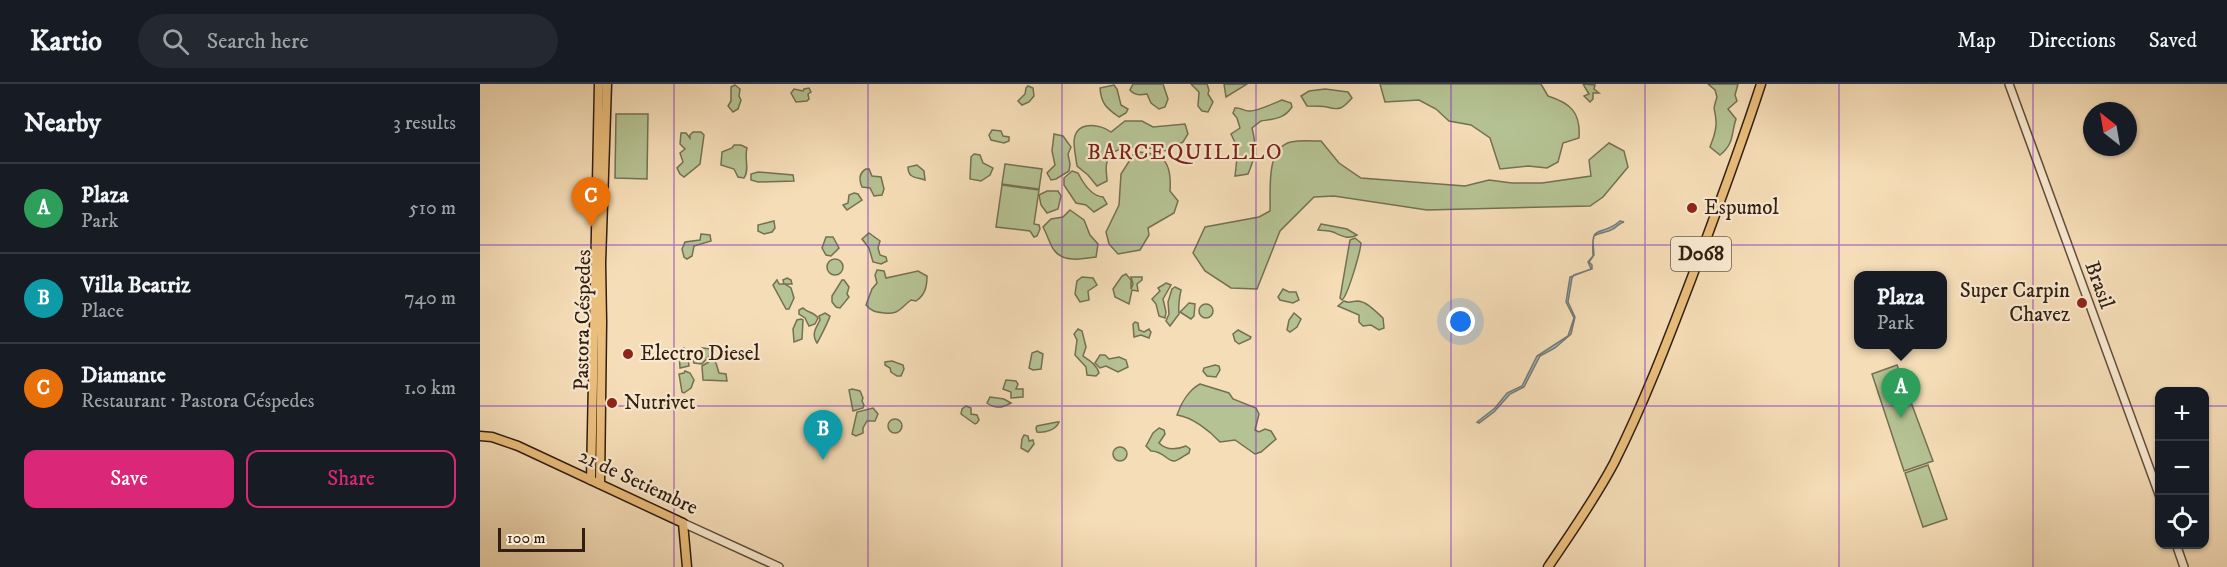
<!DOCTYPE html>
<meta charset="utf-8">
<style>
body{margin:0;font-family:"IM FELL DW Pica",serif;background:#242831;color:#f1f3f6}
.controls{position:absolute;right:18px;bottom:18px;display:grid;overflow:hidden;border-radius:12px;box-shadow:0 2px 4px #0004}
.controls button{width:54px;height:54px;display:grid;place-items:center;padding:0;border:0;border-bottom:2px solid #363941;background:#171b24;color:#f1f3f6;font:30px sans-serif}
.compass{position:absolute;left:1603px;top:18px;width:54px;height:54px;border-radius:50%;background:#171b24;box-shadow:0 2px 4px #0004;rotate:329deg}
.scale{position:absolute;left:18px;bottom:15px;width:87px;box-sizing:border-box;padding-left:6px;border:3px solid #321e12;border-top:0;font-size:16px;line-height:21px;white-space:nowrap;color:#321e12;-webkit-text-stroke:4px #f8e9d0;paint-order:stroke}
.you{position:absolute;left:981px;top:238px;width:21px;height:21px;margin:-15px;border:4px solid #fff;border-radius:50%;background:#1a73e8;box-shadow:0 0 0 9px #1a73e833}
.badge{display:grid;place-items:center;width:39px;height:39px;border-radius:50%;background:#db2777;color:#fff;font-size:20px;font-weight:700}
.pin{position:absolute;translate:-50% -50px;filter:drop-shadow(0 2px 3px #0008)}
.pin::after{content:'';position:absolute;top:32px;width:21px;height:18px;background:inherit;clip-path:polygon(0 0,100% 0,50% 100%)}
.popup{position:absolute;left:1374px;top:187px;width:93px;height:78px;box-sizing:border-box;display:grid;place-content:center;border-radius:12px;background:#171b24;filter:drop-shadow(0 2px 4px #0005);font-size:20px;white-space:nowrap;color:#9ea1a6}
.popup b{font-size:22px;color:#f1f3f6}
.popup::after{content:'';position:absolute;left:50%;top:100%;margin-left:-12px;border:12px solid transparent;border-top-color:#171b24}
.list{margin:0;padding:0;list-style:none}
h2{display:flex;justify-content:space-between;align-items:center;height:78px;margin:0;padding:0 24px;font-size:26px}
h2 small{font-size:20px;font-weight:400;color:#9ea1a6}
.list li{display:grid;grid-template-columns:39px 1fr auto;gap:18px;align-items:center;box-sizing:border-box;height:90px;padding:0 24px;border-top:2px solid #363941}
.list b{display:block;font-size:22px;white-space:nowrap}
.list p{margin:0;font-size:20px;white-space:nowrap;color:#9ea1a6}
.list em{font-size:20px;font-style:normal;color:#9ea1a6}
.actions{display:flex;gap:12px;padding:18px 24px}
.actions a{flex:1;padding:14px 0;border:2px solid #db2777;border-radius:12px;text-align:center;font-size:21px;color:#db2777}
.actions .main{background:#db2777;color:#fff}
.icon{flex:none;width:33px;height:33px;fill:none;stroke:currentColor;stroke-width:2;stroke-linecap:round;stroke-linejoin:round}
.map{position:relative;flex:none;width:1747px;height:483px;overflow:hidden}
header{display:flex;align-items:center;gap:36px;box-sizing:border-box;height:84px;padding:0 30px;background:#171b24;border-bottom:2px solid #363941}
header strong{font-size:28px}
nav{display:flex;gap:33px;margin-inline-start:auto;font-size:21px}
.search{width:420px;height:54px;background:#242831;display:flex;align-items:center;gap:15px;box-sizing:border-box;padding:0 21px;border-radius:33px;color:#9ea1a6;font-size:22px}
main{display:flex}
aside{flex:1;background:#171b24}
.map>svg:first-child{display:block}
.green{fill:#b5c293;stroke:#747052;stroke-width:1.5}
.water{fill:#a2b8bb;stroke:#757a77;stroke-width:1.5}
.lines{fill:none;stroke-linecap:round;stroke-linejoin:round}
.minor-casing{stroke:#634e3b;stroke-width:10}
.major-casing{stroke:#321e12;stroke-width:11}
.minor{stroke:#f8e9d0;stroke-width:7}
.major{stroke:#eabe7c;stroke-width:8}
.grid{fill:none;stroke:#7b2cbf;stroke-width:1.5;stroke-opacity:0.55}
.poi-dot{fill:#8f2418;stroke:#f8e9d0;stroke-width:2}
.labels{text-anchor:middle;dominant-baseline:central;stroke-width:4.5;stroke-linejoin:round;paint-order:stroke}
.shield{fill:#f8e9d0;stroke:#6d5b4b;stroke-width:1.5}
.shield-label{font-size:20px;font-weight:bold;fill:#321e12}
.poi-label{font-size:21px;fill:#321e12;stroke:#f8e9d0;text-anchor:start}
.street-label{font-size:21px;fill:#321e12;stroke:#f8e9d0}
.neighbourhood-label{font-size:22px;letter-spacing:1.5px;fill:#7a1f14;stroke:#f8e9d0}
</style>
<header>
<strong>Kartio</strong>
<div class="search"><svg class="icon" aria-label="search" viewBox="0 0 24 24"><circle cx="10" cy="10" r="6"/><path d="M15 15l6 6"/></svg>Search here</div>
<nav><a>Map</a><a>Directions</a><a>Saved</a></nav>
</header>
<main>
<aside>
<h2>Nearby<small>3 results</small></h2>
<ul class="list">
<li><span class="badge" style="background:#2e9e5b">A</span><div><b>Plaza</b><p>Park</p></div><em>510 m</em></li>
<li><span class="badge" style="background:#0f9aa8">B</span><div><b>Villa Beatriz</b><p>Place</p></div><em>740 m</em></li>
<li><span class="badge" style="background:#e8710a">C</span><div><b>Diamante</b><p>Restaurant · Pastora Céspedes</p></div><em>1.0 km</em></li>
</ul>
<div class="actions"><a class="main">Save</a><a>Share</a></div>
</aside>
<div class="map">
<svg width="1747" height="483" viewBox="0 0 1747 483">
<rect width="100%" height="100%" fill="#f5ddb7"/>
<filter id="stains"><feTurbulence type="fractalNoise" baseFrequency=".00333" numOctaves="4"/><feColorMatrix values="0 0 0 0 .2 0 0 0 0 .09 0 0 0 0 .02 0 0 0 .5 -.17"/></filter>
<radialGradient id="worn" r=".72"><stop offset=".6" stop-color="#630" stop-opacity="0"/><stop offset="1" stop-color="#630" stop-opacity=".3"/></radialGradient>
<g class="green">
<path d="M653 0H683L688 15 685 23 679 25 671 19 667 10C661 11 655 12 650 6Z"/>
<path d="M711 0H727L729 6 728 10 733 18 728 28 722 27 718 22 719 8Z"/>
<path d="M744 0H767L746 13Z"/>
<path d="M900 0H1061L1068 12C1090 19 1101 28 1099 54L1083 59 1078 78 1067 84 1048 82 1020 85 1010 54 991 41 969 37 956 25 939 16 905 18Z"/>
<path d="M1103 0 1115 1 1114 5 1119 9H1113V15L1110 18 1104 12 1109 10Z"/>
<path d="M1228 0H1258L1255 11 1257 17 1248 25 1256 35C1251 49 1255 59 1240 71L1230 63C1233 55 1237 46 1236 37 1235 22 1232 29 1237 13L1235 6Z"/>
<path d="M255 1 260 5 259 12 261 16 258 25 253 28 248 22 251 17V3Z"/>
<path d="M634 1 637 5 641 21 648 25 646 29 639 33C626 24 621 19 620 4Z"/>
<path d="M548 2 553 4 554 12 549 18 542 21 538 17 545 10 546 4Z"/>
<path d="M329 4 331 8 328 10 329 15 327 17 316 18 311 9 314 5 323 7 324 5Z"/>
<path d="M845 5 868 8 872 14C863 24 860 27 847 23 841 22 833 22 827 22L821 12 829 7Z"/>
<path d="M802 16 811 19 812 23C804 35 794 35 781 37L772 44C777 64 776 71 768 90L755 92 758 65 751 50 760 44 757 34 753 29 755 24C761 23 763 27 769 27 775 28 795 19 802 16Z"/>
<path d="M136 30H168L167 95 135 94Z"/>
<path d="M645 37H662L673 43 705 40 708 50 703 58 687 67C672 64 632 57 627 78 625 84 627 92 627 97L617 102 608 91 597 82C596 74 594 65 594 58 595 36 619 40 631 48Z"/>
<path d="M512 46 521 47 523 52 529 53V57L524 59 511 56 509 51Z"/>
<path d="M213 48H221L224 51 220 80 204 93 200 90 197 84 203 78 200 69 205 65 200 60 201 49H206L210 54V51Z"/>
<path d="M574 50 583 52 591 63 588 70 590 80 589 87 576 95 571 96 567 89 575 81 572 67Z"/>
<path d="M841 57 859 79 881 94 985 102 1009 96 1032 99H1062L1111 92 1109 76 1129 59 1144 67 1148 83 1123 113 1110 122 947 126 854 112 834 113 800 147 777 205 751 204 725 187 713 169 725 143 779 133 790 127C791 107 785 64 811 58 820 56 832 57 841 57Z"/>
<path d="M254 61H261L267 64C264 74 270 86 264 94L258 93 254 85 241 81 242 68 252 64Z"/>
<path d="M655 68C684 68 692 78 690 107L698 117 694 129 668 144 669 151 660 166 638 170 629 160 626 148 639 121 641 90Z"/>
<path d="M494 70 500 71 503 79 513 84 510 91 501 97 490 95 491 73Z"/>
<path d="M525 80 562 85 559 105 522 100Z"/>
<path d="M437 81 444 87 445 96C435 93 428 94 428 83Z"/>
<path d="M386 85H389L392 92 401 93 404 105 402 111 394 112 390 104 382 103C379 96 379 89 386 85Z"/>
<path d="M592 87 598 89C603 99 611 112 623 113L627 120 614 128 606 121 596 119 584 101V94Z"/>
<path d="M278 88 313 91 314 97 278 98 271 96V90Z"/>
<path d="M522 101 559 106 554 140 559 141 560 145 557 152 554 153 550 147 516 143Z"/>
<path d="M567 107H578L581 112 578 125 567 129 561 121 559 111Z"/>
<path d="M374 109 378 110 382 116 367 126 363 121 368 119 369 111Z"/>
<path d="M590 126 604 136 610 151 618 160 616 173C603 175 583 179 574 166 570 161 567 150 563 143L571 135 583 133Z"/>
<path d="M294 137 295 144 292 148 284 150 278 147V141Z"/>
<path d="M841 140 867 145 877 151C868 156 862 152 853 148 848 146 843 147 838 146Z"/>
<path d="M389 149 400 157 398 164 400 171 406 173 407 177 401 180 393 178 389 164 382 155Z"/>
<path d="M221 150 230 151 231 157 214 162 212 172 207 175 204 173 202 165 205 158 220 156Z"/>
<path d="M346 153H353L359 164 351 172 346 171 342 164Z"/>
<path d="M875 154 881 159C880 169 868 211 862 216L860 214 870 156Z"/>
<circle cx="355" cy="183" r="8"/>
<path d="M397 186 404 187 406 194 438 187 447 192C447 203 445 211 436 217L431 216C420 224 419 231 404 229 396 228 392 228 386 221L392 205 397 199 395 191Z"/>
<path d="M646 190 651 196V205L653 200 651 193H662V196L657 200 658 207 652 206 649 220 635 213 633 205 642 192Z"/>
<path d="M602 193 613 194 617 201 608 207 609 216 600 218 595 210 597 197Z"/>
<path d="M307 194 311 196 312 200H305L311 204 314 214 309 225H306L293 201 297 196 299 200H304L303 196Z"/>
<path d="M362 196H364L369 203 367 210 369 213 360 224 356 223 352 218V212Z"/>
<path d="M686 199 691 201 683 215 686 228 685 234 679 232 676 220 672 215 680 207 678 204Z"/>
<path d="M695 203 701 206C699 215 698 220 699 230L690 242 686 237 689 230 688 218 692 205Z"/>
<path d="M803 205 809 208H816L819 216 813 219 800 216 798 213Z"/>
<path d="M864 217C870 220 871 217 878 217 888 218 896 228 903 234L904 244 899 246 891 241 883 242 879 238V231L858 222Z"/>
<path d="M709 219 715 220 714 232 711 235 700 228Z"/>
<circle cx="726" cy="227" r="7"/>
<path d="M323 224C328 229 334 228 338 234L335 240 329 242 325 234 319 230V226Z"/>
<path d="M345 229 350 232C349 236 339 256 337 259 331 250 336 244 340 236L339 232Z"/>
<path d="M814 229 821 235 817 243 810 248 807 246 809 236Z"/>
<path d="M321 235 323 236 322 255 314 258 313 245 317 236Z"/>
<path d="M655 238 658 239 659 246 664 248 669 245 671 248 669 254 661 251 654 253 653 240Z"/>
<path d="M598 245 602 247 606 263 603 272C609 276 617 281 619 289L616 292 607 291 606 283 595 271 597 256 594 250Z"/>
<path d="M758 246 771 253 770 255 759 260 755 257 753 250Z"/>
<path d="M204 264 207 268 209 282 200 284 199 266Z"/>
<path d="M222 264 232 265V269L222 280 214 279 212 274 213 269Z"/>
<path d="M557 267 563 270 561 285 553 286 549 284 552 269Z"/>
<path d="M620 271H625L629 275 639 273 646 276 648 283 638 288 626 282 620 284 615 279Z"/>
<path d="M232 276 236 279 239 289 246 290 247 297 223 296 222 282Z"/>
<path d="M412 277 423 281 424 285 421 292H417L411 288 410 284 405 281V278Z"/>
<path d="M735 281 739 282 740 286 736 293 727 292 723 287 724 284Z"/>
<path d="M1417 281 1453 377 1424 387 1392 290Z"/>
<path d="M205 287 210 289 214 296 211 304 204 309 202 308 199 290 204 289Z"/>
<path d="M526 296 536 297 538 300 536 305H543V313L531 314V308L523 305Z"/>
<path d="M720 300 749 309 753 315 776 324 779 330 775 346 779 348 785 345 791 347 796 355 781 368 775 370 755 356 740 358C730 347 712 333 697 331 701 319 709 306 720 300Z"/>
<path d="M372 305 380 307 383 314 382 317 384 321 383 324 373 327 369 306Z"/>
<path d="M510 313 524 315 531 319C522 324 515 325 507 319Z"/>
<path d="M486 322 491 324V330L497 331 499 336 497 339 495 340 481 330 482 325Z"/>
<path d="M393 324 398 330 395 337H387L383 344V349L376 352 372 350 377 328Z"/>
<circle cx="415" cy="342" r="7"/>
<path d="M577 338H579C576 346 565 349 557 348L556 344 557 342Z"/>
<path d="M679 344 684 346 685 350 679 359C686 366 696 366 706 362L710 365 709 369C705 371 699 376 695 377 687 378 684 367 671 367L666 362 673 349Z"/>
<path d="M544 351 548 352 549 357 553 356 554 360 548 368 541 364 542 355Z"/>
<circle cx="640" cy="370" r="7"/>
<path d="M1448 381 1467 435 1443 443 1425 389Z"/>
</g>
<path class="water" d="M1140 137 1144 138C1139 139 1138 142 1133 145 1127 149 1120 148 1114 152L1113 158 1114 171 1109 178 1112 181V185L1094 191 1092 194 1088 218 1095 233 1091 250 1075 264 1060 272 1044 303 1030 310 1014 328 999 339 997 338 1015 324 1027 309 1042 302 1057 272 1088 252 1094 234 1086 218 1090 193 1111 185 1108 178 1113 172C1111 136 1119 155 1140 137Z"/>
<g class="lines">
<defs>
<g id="minor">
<path d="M1529 0 1680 413"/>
<path d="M203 439 299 483"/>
<path d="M1696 460 1704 483"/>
</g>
<g id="major">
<path d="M0 352 12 353 38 362 203 439 207 483"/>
<path d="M111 396 119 0"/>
<path d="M120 400 122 238 121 179 127 0"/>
<path d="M1068 483C1091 449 1115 415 1134 379 1164 319 1188 256 1212 193 1236 129 1260 65 1281 0"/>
</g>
</defs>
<use href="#minor" class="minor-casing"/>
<use href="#major" class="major-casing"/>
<use href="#minor" class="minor"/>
<use href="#major" class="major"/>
</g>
<path class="grid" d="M194 0V483M388 0V483M582 0V483M776 0V483M971 0V483M1165 0V483M1359 0V483M1553 0V483M0 161H1747M0 322H1680M1724 322H1747"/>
<g class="poi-dot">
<circle cx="1212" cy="124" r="6"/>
<circle cx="1602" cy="219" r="6"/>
<circle cx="148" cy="270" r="6"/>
<circle cx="132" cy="319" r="6"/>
</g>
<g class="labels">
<rect class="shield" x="1191" y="153" width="60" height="34" rx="4.5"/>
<g class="shield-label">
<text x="1221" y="170">D068</text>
</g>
<g class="poi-label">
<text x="1224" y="124">Espumol</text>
<text x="1590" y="207" text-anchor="end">Super Carpin<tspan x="1590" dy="24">Chavez</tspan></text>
<text x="160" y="270">Electro Diesel</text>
<text x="144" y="319">Nutrivet</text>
</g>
<g class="street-label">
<text transform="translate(1619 201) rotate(70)">Brasil</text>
<text transform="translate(103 236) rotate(-89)">Pastora Céspedes</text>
<text transform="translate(158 398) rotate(25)">21 de Setiembre</text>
</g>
<g class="neighbourhood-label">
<text x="705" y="68">BARCEQUILLLO</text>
</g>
</g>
<rect width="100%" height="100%" filter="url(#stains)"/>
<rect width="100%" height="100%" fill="url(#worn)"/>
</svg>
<div class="controls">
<button>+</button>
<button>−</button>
<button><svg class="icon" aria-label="locate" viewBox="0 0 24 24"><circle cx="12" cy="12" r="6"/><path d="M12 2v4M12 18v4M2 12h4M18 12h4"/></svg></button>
</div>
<svg class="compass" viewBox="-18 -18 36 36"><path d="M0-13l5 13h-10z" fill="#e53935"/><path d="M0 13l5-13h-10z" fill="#9ea1a6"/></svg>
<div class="scale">100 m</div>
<div class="you"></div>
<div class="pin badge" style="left:1421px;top:334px;background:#2e9e5b">A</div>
<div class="popup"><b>Plaza</b>Park</div>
<div class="pin badge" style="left:343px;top:376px;background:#0f9aa8">B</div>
<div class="pin badge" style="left:111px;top:143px;background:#e8710a">C</div>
</div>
</main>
